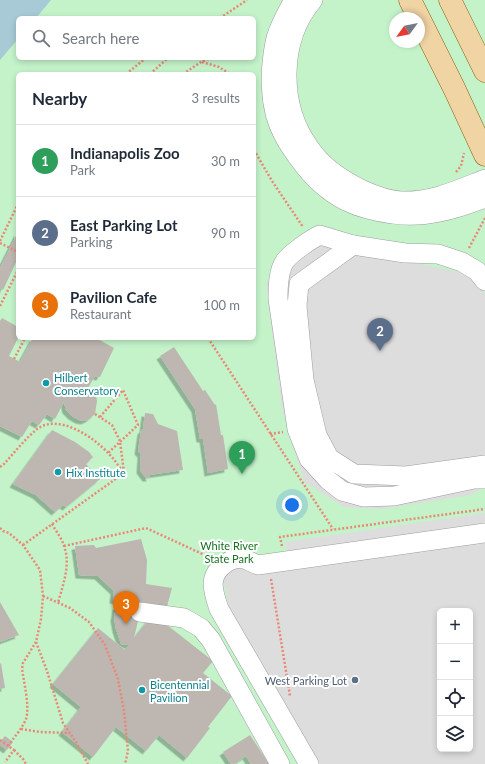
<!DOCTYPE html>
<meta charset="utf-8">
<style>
body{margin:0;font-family:Lato,sans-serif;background:#f6f6f7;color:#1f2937}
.controls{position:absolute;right:12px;bottom:12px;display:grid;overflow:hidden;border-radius:6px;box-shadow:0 2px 6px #0003}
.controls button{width:36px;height:36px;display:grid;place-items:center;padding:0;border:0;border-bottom:1px solid #e0e1e3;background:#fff;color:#1f2937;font:20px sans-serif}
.compass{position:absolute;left:389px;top:12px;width:36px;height:36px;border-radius:50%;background:#fff;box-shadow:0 2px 6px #0003;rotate:237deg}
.you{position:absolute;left:292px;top:505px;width:14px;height:14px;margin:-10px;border:3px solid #fff;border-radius:50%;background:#1a73e8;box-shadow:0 0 0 6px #1a73e833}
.badge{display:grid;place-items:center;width:26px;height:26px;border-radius:50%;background:#b41c15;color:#fff;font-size:13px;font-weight:700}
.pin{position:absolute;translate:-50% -33px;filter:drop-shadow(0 1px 2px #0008)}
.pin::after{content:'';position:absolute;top:21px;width:14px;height:12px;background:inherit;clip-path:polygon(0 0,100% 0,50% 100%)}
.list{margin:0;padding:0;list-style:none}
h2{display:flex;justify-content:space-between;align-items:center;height:52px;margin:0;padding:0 16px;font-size:17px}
h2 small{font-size:13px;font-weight:400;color:#747a83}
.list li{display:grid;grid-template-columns:26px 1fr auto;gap:12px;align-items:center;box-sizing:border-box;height:72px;padding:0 16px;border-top:1px solid #e0e1e3}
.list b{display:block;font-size:15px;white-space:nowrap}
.list p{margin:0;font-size:13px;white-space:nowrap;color:#747a83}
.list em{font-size:13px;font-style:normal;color:#747a83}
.icon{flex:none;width:22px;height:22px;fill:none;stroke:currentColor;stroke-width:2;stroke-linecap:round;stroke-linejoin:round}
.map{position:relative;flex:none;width:485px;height:764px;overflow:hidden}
.search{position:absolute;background:#fff;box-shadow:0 2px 6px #0003;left:16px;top:16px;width:240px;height:44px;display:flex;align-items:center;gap:10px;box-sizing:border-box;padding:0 14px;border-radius:6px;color:#747a83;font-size:15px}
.panel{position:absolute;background:#fff;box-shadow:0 2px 6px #0003;left:16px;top:72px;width:240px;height:268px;border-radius:6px}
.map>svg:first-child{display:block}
.park{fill:#c4f3ca;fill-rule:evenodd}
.parking{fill:#ddd;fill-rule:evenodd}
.water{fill:#a8cad6}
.building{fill:#bdb6b1;filter:url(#shadow)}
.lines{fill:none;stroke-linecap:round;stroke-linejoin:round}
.minor-casing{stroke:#9e9e9e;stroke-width:20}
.major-casing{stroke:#866410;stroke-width:23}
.path{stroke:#ea8877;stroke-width:2.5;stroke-dasharray:2 2;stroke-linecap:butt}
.minor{stroke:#fff;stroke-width:19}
.major{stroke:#f1d4a4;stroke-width:22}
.culture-dot{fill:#0f9aa8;stroke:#fff;stroke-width:1.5}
.service-dot{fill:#5c6f8a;stroke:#fff;stroke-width:1.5}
.labels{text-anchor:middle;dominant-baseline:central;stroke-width:4;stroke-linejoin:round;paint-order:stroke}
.culture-label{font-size:11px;fill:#0d838f;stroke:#fff;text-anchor:start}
.park-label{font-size:11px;fill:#176f22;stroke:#fff}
.service-label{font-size:11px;fill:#4e5e75;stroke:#fff;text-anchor:end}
</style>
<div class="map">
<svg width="485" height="764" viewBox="0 0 485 764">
<defs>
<filter id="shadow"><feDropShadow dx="-3.5" dy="3.5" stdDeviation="0" flood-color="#0004"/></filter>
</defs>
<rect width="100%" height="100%" fill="#edeae4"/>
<path class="park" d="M0 0H485V764H0ZM18 18H254V58H18ZM395 18H419V42H395ZM18 74H254V338H18ZM440 611H470V749H440Z"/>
<g class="parking">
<path d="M319 245 440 268 469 275 485 294V487L471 495 382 509 344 507 304 482 282 408 266 283Z"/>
<path d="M485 513V764H319L229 611 221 566 287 554 285 542ZM440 611H470V749H440Z"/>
</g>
<path class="water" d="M0 0H51L36 18H18V39L0 60Z"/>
<g class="building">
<path d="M18 232V258L3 290 0 288V268Z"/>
<path d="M2 318 18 327V338L9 356 20 362 33 338H96L114 348 100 377 95 376 88 388 96 395 97 401 95 414 89 419 84 421 79 420 72 416 66 410 64 402 55 419 47 414 39 425 32 421 22 437 0 426V321Z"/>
<path d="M174 347 203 391 205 390 215 405 216 404 221 435H223L228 469 208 473 203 439H200L195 409 160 356Z"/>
<path d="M145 413 153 414 158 424 177 431 183 470 149 475 150 478H146L140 470 141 454 138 451 141 431 143 429Z"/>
<path d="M52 430 75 442 89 452 93 457 86 464 100 479 66 507 63 505 55 512 36 495 13 484Z"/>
<path d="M141 539 147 560 146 584 172 588 166 610 113 600 114 591 98 576 79 575 75 546 94 545 96 548Z"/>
<path d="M0 602 19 635 0 642Z"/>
<path d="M116 606 131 609 130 614 139 617 134 638 153 614 213 661 203 673 232 696 208 727 210 728 187 758 159 735 146 751 116 727 93 757 62 732 81 707 53 684 98 628 125 650 129 645 121 644 116 629 114 618Z"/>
<path d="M1 663 5 688 0 689V664Z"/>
<path d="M250 735 269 764H251L246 756 234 764H231L223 752Z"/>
<path d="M5 736 13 742 7 750 0 745V742Z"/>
</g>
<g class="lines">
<defs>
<g id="minor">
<path d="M294 0C287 12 280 25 276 38 269 69 268 108 284 136 288 144 294 152 299 159 311 176 328 192 346 201 360 208 378 212 393 214 424 219 456 209 485 198"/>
<path d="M313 0C279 40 279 105 309 147 322 167 342 180 363 190 374 195 388 200 401 201 432 202 457 190 485 179"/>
<path d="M353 245 299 284 297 306 304 380 317 435 329 458 354 474 406 476 485 465"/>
<path d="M485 281 477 271 462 262 438 254 405 253 353 245 320 235C311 239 291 253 285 261 278 271 278 287 278 299L297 429 309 459 328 480 342 491 364 497 394 496 474 479H485"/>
<path d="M140 612 184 618 201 628 211 640 280 764"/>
<path d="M309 764 219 609C213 591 207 576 226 563 230 560 239 557 243 559 248 560 253 563 258 565L485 533"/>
</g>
<g id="major">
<path d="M410 0 454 88 485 155"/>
<path d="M450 0 485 71"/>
</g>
</defs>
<use href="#minor" class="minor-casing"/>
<use href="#major" class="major-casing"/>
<g class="path">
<path d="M220 18 247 0"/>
<path d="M202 62 219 67 230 74"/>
<path d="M126 74 146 58"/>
<path d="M150 74 168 58"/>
<path d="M183 74 201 62 211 58"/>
<path d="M254 150 272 181 303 227"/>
<path d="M456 172 461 166 464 153"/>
<path d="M0 241 18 204"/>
<path d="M0 243 18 252"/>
<path d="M469 248 485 218"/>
<path d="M0 306 18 270"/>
<path d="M208 338 333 529"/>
<path d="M14 359 25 338"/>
<path d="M95 414 112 425 120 441 124 473"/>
<path d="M100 417 123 390 138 425 108 453"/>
<path d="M270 434 283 432"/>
<path d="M0 467 4 464C14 453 24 440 36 430 57 412 94 437 109 454 115 460 119 467 124 473"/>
<path d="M52 524C56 531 62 539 64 546 71 565 63 584 58 603"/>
<path d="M0 528 3 531 9 533 23 545 40 570 43 596 41 619 36 642 47 671 63 723 76 742 88 764"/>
<path d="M23 545 124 473"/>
<path d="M64 546 146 528 209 557"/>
<path d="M282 546 280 537 485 509"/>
<path d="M271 579 290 696"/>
<path d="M43 596 70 608 89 622 105 645 118 679 124 711 128 751 125 764"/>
<path d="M21 729 40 732 70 733"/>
<path d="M0 740 14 750 5 762"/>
<path d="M8 746C14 737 22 729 26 719 30 707 24 683 22 669L23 663 36 642"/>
<path d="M14 750 23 759 26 764"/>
</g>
<use href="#minor" class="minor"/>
<use href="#major" class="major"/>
</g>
<g class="culture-dot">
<circle cx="46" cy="383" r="4"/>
<circle cx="58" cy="472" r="4"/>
<circle cx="142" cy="690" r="4"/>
</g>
<circle class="service-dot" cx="355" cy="680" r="4"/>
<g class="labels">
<g class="culture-label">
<text x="54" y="377">Hilbert<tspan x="54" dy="13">Conservatory</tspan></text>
<text x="66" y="472">Hix Institute</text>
<text x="150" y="684">Bicentennial<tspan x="150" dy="13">Pavilion</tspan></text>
</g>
<g class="park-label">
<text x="229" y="545">White River<tspan x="229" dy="13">State Park</tspan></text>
</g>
<g class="service-label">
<text x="347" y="680">West Parking Lot</text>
</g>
</g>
</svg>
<div class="controls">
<button>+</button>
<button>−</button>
<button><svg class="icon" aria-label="locate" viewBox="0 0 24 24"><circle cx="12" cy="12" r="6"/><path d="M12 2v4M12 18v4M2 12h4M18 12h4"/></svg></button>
<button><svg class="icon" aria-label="layers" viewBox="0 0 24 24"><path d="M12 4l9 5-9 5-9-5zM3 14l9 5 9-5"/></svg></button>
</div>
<svg class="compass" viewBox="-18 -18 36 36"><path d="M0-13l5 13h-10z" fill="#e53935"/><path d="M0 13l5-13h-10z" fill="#747a83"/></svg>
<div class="you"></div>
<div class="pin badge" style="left:242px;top:474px;background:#2e9e5b">1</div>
<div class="pin badge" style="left:380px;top:351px;background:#5c6f8a">2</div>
<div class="pin badge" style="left:126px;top:624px;background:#e8710a">3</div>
<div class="search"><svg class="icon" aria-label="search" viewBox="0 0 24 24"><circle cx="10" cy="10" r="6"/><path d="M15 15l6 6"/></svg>Search here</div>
<section class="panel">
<h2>Nearby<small>3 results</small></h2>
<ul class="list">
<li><span class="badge" style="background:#2e9e5b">1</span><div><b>Indianapolis Zoo</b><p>Park</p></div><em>30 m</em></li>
<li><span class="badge" style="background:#5c6f8a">2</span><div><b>East Parking Lot</b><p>Parking</p></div><em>90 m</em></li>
<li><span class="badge" style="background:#e8710a">3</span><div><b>Pavilion Cafe</b><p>Restaurant</p></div><em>100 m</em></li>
</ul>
</section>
</div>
